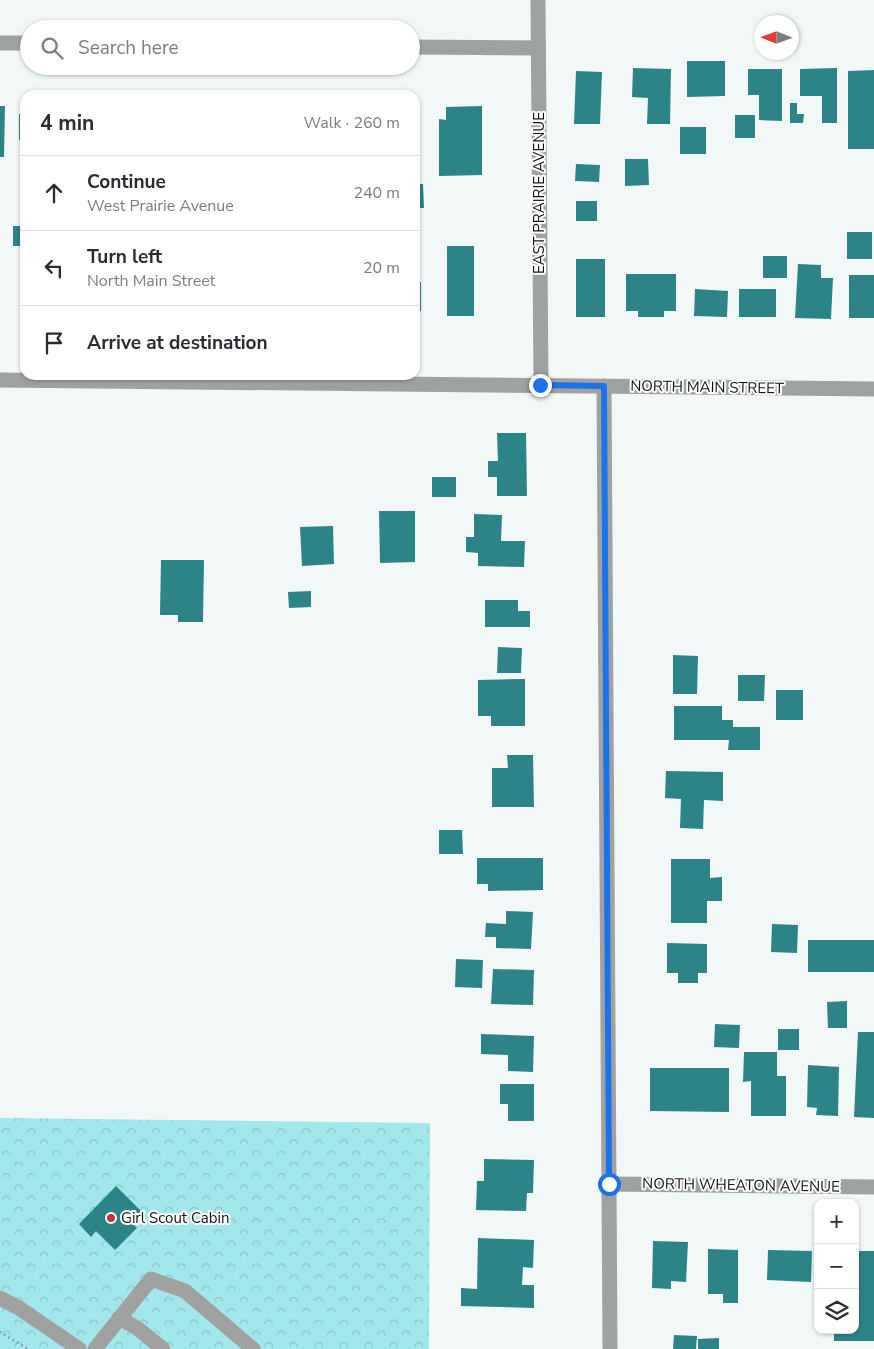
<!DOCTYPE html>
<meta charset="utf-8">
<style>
body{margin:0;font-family:"Nunito Sans",sans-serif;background:#f7f7f7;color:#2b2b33}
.controls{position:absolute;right:15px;bottom:15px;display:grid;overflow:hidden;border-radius:10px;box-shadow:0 1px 4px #0004}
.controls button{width:45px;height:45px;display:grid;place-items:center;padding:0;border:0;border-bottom:1px solid #e1e1e2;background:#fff;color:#2b2b33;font:25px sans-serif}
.compass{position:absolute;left:754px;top:15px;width:45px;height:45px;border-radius:50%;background:#fff;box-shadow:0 1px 4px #0004;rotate:271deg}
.stop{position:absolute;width:15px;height:15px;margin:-11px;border:4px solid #1a73e8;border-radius:50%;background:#fff}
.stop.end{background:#1a73e8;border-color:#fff;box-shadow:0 1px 5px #0008}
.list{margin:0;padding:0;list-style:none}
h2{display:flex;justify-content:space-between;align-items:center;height:65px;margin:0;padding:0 20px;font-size:21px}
h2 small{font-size:16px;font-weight:400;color:#7c7c81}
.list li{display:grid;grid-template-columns:32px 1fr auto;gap:15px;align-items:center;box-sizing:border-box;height:75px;padding:0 20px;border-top:1px solid #e1e1e2}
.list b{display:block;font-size:19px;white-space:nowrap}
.list p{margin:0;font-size:16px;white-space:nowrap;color:#7c7c81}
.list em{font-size:16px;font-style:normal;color:#7c7c81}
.icon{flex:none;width:28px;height:28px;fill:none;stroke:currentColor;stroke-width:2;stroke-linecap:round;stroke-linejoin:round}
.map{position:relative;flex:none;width:874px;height:1349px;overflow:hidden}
.search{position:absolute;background:#fff;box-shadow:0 1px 4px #0004;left:20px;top:20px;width:400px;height:55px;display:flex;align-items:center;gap:12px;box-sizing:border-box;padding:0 18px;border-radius:28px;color:#7c7c81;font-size:19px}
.panel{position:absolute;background:#fff;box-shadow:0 1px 4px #0004;left:20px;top:90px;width:400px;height:290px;border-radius:15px}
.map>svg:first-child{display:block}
.park{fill:url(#park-crowns)}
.building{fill:#2c8388}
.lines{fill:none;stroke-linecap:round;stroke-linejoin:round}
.path{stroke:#7b7e7e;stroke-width:3;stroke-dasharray:1 4;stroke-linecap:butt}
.minor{stroke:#a0a2a2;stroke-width:15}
.route{stroke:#1a73e8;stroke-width:6}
.poi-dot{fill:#c13140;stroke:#fff;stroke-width:2}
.labels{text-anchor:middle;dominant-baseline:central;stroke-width:4;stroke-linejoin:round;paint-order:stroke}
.street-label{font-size:15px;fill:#111212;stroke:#fff}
.poi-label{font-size:15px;fill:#111212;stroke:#fff;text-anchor:start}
</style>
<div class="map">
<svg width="874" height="1349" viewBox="0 0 874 1349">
<defs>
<pattern id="park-crowns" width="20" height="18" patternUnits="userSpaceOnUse" patternTransform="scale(1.25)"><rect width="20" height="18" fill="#a2e7eb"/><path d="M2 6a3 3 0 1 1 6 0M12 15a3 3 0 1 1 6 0" fill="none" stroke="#8ac5c8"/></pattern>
</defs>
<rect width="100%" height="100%" fill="#f2f7f8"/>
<path class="park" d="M0 1118 430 1123 429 1349H0Z"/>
<g class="building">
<path d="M687 61H725V96L687 97Z"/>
<path d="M633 68 671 69 670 124H647L648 98 632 97Z"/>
<path d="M837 68V123H822V96H800V69Z"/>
<path d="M748 69H782V121L759 120V95H748Z"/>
<path d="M874 70V149H848V71Z"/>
<path d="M576 71 602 72 600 124H574Z"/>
<path d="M790 103H797V114H804L803 123H790Z"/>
<path d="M0 106H5L4 157H0Z"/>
<path d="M482 106V175L439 176V119L446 120V107Z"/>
<rect x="19" y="114" width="6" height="26"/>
<rect x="735" y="115" width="20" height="23"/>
<rect x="680" y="127" width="26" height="27"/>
<path d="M625 159H648L649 185 625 186Z"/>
<path d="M576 164 600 165 599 182 575 181Z"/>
<path d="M415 184H423L424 208H415Z"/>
<rect x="576" y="201" width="21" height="20"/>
<rect x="13" y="226" width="12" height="20"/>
<rect x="847" y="232" width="25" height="27"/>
<rect x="447" y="246" width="27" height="70"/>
<rect x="763" y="256" width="24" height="22"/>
<rect x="576" y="259" width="29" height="58"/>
<path d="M798 264 821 265V278H833L831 319 795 318Z"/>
<path d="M626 274H676V311H664V317H638V311H626Z"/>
<rect x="849" y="275" width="25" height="43"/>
<rect x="20" y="279" width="5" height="32"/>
<rect x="415" y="282" width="6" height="29"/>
<path d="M695 289 728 291 727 317 694 316Z"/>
<rect x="739" y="289" width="37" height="28"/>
<path d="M497 433H526L527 496H497V477H488V461H498Z"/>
<rect x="432" y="477" width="24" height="20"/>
<path d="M379 511H415V562L380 563Z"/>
<path d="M474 514 502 515 501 541H525L524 567 478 566V553L466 552V537H474Z"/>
<path d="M333 526 334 564 302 566 300 527Z"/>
<path d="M161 560H204L203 622H178V615H160Z"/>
<path d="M311 591V607L289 608 288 592Z"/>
<path d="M485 600H518V611H530V627H485Z"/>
<path d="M498 647 522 648 521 673H497Z"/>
<path d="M673 655 698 656 697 694H673Z"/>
<path d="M738 675H765L764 701H738Z"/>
<path d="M525 679V726H491V716H478V680Z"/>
<rect x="776" y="690" width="27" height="30"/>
<path d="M674 706H722V720H733V727H760V750H728L729 740H674Z"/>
<path d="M507 755H533L534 807H492V768H508Z"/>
<path d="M666 771 723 772V801L704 800 703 829 680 828 681 799 665 798Z"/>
<path d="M439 830H462L463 854H439Z"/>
<path d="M477 858H543V890L488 891V884H477Z"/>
<path d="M671 859H710V878L722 877V901H707V923H671Z"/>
<path d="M506 911 533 912 531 949 496 948V937H485L486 923 506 924Z"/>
<path d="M772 924 798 925 797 953 771 952Z"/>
<rect x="808" y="940" width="66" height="32"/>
<path d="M667 943 707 944V973H698V983H678V973H667Z"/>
<path d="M456 959 483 960 482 988 455 987Z"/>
<path d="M493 969 534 970 533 1005 491 1004Z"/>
<path d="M847 1001V1028H828L827 1002Z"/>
<path d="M715 1024 740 1025 739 1048 714 1047Z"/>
<rect x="778" y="1029" width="21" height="21"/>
<path d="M858 1032H874V1118L854 1117Z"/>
<path d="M481 1034 534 1036 533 1072 508 1071V1055L481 1054Z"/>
<path d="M744 1052H777V1076H786V1116H751V1081L743 1082Z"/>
<path d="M808 1065 839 1067 838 1116 816 1115 817 1108 807 1107Z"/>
<path d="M650 1068H729V1112L650 1111Z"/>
<path d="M500 1084H534V1121H508V1104H500Z"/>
<path d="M484 1159 534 1160 533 1193H527L526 1211 476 1210 477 1181H484Z"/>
<path d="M116 1186 143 1213 132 1223 137 1228 115 1250 96 1231 91 1237 79 1224Z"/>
<path d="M478 1238 534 1240 533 1268 523 1267 522 1285H534V1308L461 1306V1288L477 1289Z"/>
<path d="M653 1241 688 1242 686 1282 671 1281V1289L652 1288Z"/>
<path d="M708 1249 738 1250V1303H723V1294H708Z"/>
<path d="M768 1250 812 1251 811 1282 767 1280Z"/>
<path d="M855 1251H874V1341H834V1330H855Z"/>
<path d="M674 1335 697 1336 696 1349H673Z"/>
<path d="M719 1338V1349H698V1339Z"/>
</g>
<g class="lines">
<path class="path" d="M0 1332 28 1349"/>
<g class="minor">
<path d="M538 0 541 385"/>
<path d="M0 43H29"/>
<path d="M411 47 538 48"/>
<path d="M0 380 874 389"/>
<path d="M604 386 610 1349"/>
<path d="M609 1184 874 1187"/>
<path d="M0 1298 19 1308 79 1349"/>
<path d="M119 1318 137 1328 163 1349"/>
<path d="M95 1349 151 1279 185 1291 253 1349"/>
</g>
</g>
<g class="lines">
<path class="route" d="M540 385 604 386 609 1184"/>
</g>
<circle class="poi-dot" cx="111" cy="1218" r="5"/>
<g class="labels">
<g class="street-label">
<text transform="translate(539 193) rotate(-90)">EAST PRAIRIE AVENUE</text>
<text transform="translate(707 387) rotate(1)">NORTH MAIN STREET</text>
<text transform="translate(741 1185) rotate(1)">NORTH WHEATON AVENUE</text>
</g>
<g class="poi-label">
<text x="121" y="1218">Girl Scout Cabin</text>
</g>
</g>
</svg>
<div class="controls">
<button>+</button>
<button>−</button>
<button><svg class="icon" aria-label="layers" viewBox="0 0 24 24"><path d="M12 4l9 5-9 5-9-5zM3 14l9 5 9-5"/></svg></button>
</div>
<svg class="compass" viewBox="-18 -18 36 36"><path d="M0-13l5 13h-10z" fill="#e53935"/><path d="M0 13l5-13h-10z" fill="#7c7c81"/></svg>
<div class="stop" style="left:609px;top:1184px"></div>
<div class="stop end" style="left:540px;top:385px"></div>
<div class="search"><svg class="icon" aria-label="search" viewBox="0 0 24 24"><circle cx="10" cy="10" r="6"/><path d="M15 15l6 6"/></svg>Search here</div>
<section class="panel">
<h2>4 min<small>Walk · 260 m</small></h2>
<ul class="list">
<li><svg class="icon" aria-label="ahead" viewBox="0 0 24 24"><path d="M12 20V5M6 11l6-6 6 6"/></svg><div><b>Continue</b><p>West Prairie Avenue</p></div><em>240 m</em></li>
<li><svg class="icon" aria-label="left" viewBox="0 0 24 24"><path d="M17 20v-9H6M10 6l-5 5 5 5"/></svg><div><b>Turn left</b><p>North Main Street</p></div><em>20 m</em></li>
<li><svg class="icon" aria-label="arrive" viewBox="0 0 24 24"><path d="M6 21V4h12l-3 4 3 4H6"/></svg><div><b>Arrive at destination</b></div></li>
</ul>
</section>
</div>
